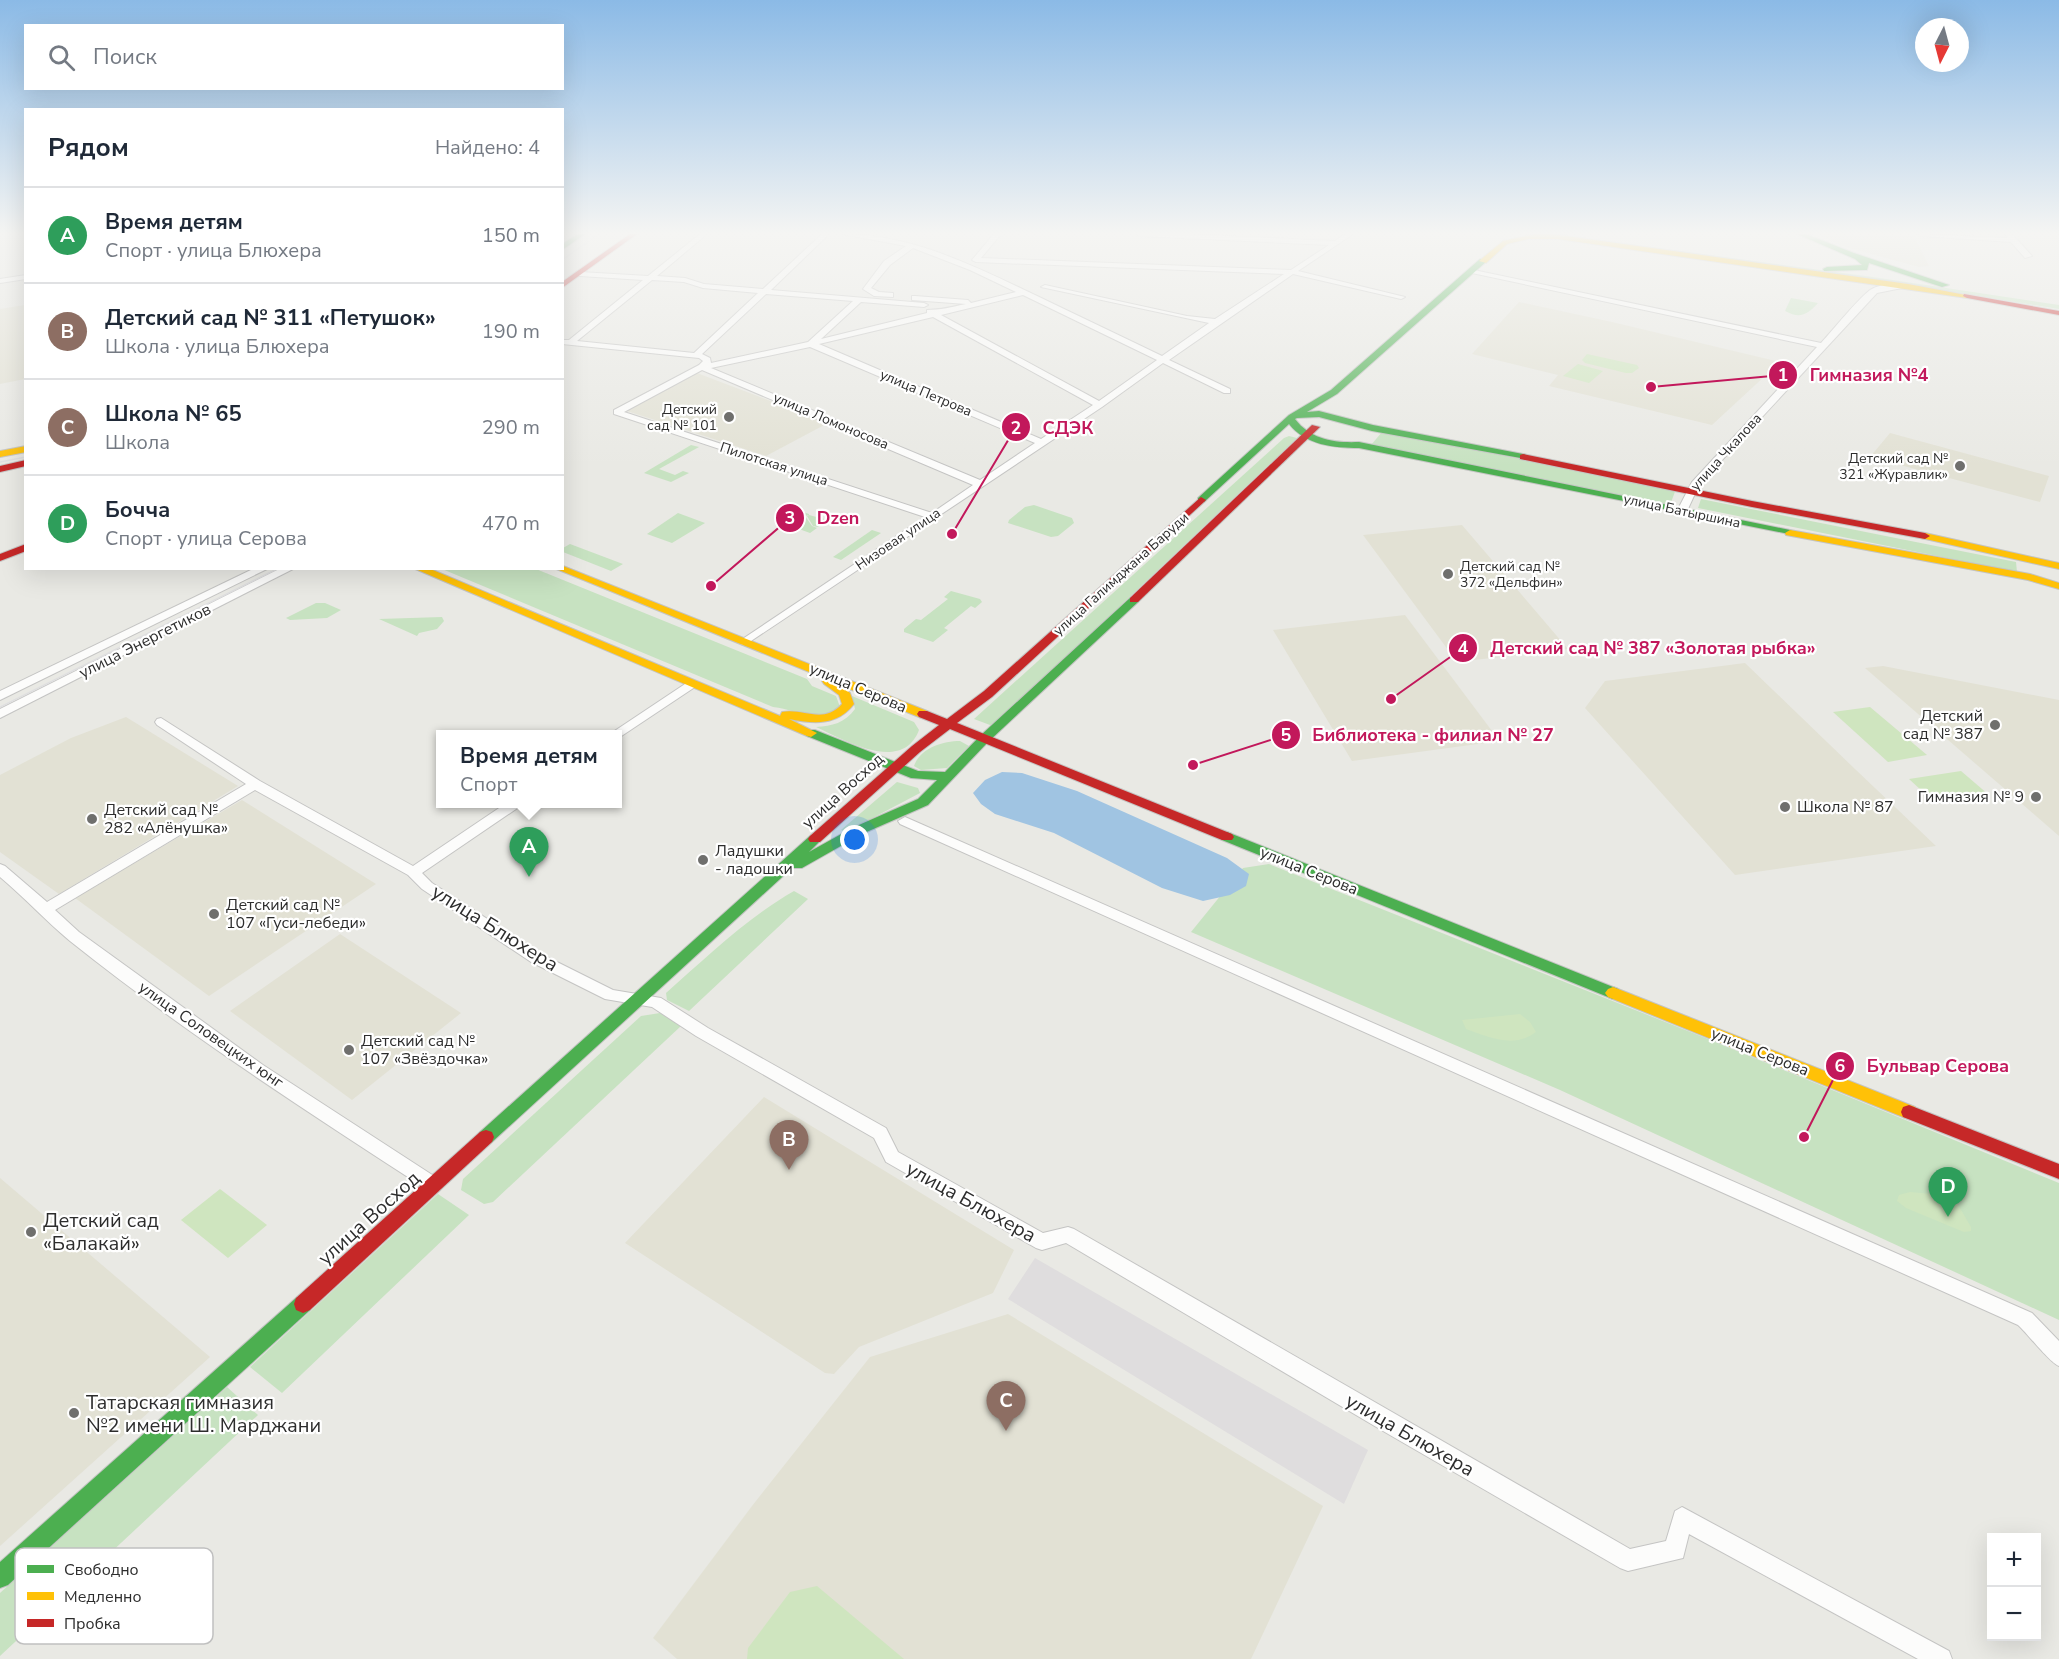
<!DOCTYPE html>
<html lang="ru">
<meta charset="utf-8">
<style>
body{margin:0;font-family:"Nunito Sans",sans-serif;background:#f2f2f3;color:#1f2937}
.controls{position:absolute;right:18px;bottom:18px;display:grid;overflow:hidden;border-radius:0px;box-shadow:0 6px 24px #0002}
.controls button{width:54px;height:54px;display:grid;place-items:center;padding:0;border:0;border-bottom:2px solid #e0e1e3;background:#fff;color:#1f2937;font:30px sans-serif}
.compass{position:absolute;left:1915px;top:18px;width:54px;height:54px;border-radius:50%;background:#fff;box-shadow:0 6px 24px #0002;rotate:186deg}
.you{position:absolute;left:855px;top:840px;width:21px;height:21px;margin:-15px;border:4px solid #fff;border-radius:50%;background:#1a73e8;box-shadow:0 0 0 9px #1a73e833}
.badge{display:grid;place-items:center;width:39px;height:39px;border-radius:50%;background:#7c3aed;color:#fff;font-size:20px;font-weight:700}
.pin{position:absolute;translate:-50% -50px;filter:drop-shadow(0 2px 3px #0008)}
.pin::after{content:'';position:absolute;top:32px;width:21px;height:18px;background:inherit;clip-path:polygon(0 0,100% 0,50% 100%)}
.popup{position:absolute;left:436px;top:730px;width:186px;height:78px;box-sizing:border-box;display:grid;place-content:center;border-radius:0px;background:#fff;filter:drop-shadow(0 2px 4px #0005);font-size:20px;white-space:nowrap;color:#747a83}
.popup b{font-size:22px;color:#1f2937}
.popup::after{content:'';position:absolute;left:50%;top:100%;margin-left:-12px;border:12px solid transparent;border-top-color:#fff}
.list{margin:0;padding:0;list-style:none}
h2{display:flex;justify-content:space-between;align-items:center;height:78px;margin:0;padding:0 24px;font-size:26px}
h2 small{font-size:20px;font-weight:400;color:#747a83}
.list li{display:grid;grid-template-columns:39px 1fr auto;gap:18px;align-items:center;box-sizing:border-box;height:96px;padding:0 24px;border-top:2px solid #e0e1e3}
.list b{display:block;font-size:22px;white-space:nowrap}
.list p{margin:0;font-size:20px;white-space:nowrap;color:#747a83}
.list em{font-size:20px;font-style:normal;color:#747a83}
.icon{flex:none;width:33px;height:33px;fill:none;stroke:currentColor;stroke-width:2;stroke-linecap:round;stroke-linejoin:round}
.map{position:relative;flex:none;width:2059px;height:1659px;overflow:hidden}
.search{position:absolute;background:#fff;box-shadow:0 6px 24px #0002;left:24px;top:24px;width:540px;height:66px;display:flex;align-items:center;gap:15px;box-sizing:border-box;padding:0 21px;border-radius:0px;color:#747a83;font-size:22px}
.panel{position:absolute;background:#fff;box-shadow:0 6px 24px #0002;left:24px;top:108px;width:540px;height:462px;border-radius:0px}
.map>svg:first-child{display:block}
.industrial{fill:#dfddde}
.education{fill:#e2e1d4}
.green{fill:#c7e2c1}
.pitch{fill:#cfe5bf}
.water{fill:#a0c4e2}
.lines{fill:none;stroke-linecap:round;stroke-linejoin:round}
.street-casing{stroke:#c4c4c3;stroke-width:2}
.fast-casing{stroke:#c4c4c3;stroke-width:2}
.slow-casing{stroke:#c4c4c3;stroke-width:2}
.jam-casing{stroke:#c4c4c3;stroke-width:2}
.street{fill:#fcfcfb;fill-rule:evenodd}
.fast{fill:#4caf50;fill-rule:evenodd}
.slow{fill:#ffc107;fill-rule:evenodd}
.jam{fill:#c62828;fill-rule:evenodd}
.tram{stroke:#dfdfe0;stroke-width:1.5}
.poi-dot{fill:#6f6f6d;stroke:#fff;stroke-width:2}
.labels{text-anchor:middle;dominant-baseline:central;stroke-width:4.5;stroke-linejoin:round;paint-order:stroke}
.far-street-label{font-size:14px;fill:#2d2d2d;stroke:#fff}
.far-poi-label{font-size:14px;fill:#2d2d2d;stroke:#fff;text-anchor:end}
.street-label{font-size:16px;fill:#2d2d2d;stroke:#fff}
.poi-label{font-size:16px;fill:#2d2d2d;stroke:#fff;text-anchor:start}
.near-street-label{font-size:20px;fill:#2d2d2d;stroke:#fff}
.near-poi-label{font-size:20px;fill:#2d2d2d;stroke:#fff;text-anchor:start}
.key{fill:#fff;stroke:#c0c0c0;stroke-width:1.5}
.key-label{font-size:16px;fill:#2d2d2d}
.leader{fill:none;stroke:#c2185b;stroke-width:2}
.callout-dot{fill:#c2185b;stroke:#fff;stroke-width:2}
.mark-label{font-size:18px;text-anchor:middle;font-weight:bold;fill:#fff}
.callout-label{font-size:18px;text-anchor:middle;font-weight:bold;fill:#c2185b;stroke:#fff;stroke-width:4.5;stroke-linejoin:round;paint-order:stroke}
</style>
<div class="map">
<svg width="2059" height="1659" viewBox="0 0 2059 1659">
<rect width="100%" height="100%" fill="#e9e9e4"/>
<path class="industrial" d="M1035 1258 1368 1450 1344 1504 1008 1299Z"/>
<g class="education">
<path d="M1819 234 1914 236 1929 266 1919 267 1842 246Z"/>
<path d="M1519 302 1612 322 1780 362 1712 425 1549 386 1558 375 1472 354Z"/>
<path d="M25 305V379L0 384V309Z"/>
<path d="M697 373 828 423 766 456 627 411Z"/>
<path d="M1890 433 2049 476 2040 502 1870 457Z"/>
<path d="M1462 525 1568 649 1457 662 1363 535Z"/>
<path d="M1405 615 1492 731 1500 741 1352 761 1273 630Z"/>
<path d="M1745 663 1855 769 1936 846 1735 875 1585 708 1605 681Z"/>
<path d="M1883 666 2059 700V836L1865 668Z"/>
<path d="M126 717 238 786 59 894 0 852V775L71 738Z"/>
<path d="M242 800 376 884 209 996 75 898Z"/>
<path d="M340 934 461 1013 352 1100 230 1011Z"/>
<path d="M764 1097 1014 1250 993 1293 859 1347 834 1374 825 1373 625 1243Z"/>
<path d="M0 1178 210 1357 0 1546Z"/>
<path d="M1008 1314 1323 1506 1251 1659H677L653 1638 752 1506 870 1357Z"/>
</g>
<g class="green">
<path d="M1555 234 1873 277 2059 305V309L1872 279Z"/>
<path d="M1791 298 1818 303C1807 315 1800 319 1785 311Z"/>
<path d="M1382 432 1676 489 1670 505 1371 445Z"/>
<path d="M1289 436 1297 438 1000 720 990 725 974 719 1284 438Z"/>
<path d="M691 445 699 447 659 469 675 475 683 471 689 473 671 482 644 473Z"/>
<path d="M1701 499 2016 562 2017 572 1698 508Z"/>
<path d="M1034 505 1072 518 1074 523 1058 536 1051 537 1008 523 1009 520 1025 507Z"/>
<path d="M800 511 809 514V515L828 520 818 527 813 526 807 516 809 515 805 516 812 526 817 528 810 533 799 529 802 525 794 527 782 523Z"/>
<path d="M678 513 705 523 672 543 647 534Z"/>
<path d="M872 530 881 533 841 560 833 557Z"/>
<path d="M570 544 623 564 611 571 563 552V548Z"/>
<path d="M442 569H536L807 679 812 686 836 696 840 707C820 727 796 709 773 707Z"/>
<path d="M951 591 980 599 982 602 975 608 971 606 944 628 948 630 933 642 904 632V629L916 619 921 620 948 599 944 597Z"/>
<path d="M316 603H325L341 610 327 618 290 620 286 618Z"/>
<path d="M442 617 444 621 437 629 419 633 417 636 379 619Z"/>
<path d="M852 696 914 722 919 730C902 775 843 739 816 727 832 726 845 723 855 709Z"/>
<path d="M960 741 969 746 947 768 921 770 914 766C920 748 943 741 960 741Z"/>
<path d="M897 782 918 788 920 793 846 832 841 830Z"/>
<path d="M1269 864 1703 1037 2059 1183V1320L1560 1090 1191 932 1243 868Z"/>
<path d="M794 891 808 899 689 1011 667 1000 666 993C707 957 747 918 794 891Z"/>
<path d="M660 1013 681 1026 493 1202 484 1204 461 1190 463 1179 641 1016Z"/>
<path d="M438 1194 469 1215 282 1393 250 1367Z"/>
<path d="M227 1387 258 1415 0 1656V1593Z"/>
</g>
<g class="pitch">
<path d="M1587 354 1637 365 1639 368 1632 373H1626L1585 363 1582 360Z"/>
<path d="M1578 364 1603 371 1589 383 1563 376Z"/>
<path d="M1870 707 1927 755 1888 762 1833 712Z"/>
<path d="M1961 771 1989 795 1935 803 1909 779Z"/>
<path d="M1520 1014 1530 1022 1536 1032C1514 1049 1489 1037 1466 1029L1462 1020Z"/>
<path d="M220 1189 267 1225 228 1258 181 1220Z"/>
<path d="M1910 1192 1943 1195 1954 1198 1971 1227V1231L1964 1232 1906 1208 1897 1201 1899 1195Z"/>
<path d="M817 1586 904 1659H747L748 1648 790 1592Z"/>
</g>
<path class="water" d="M1002 772 1022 773 1077 791 1227 858 1249 874 1246 886 1230 895 1203 901 1162 888 1054 833 995 814 981 804 973 793 985 780Z"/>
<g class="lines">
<defs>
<g id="street">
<path d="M700 234H707L657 276 685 278 704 284 763 289 822 234H829L771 290 924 303 928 305 924 307 861 302 821 339 927 313V310C940 310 952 307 966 304L912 300V296H915L968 300 971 303 1016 292 970 270 913 248 890 265 871 288 879 292 893 293V297L874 296 863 289 884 261 906 246 842 234C911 234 974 266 1035 295 1077 315 1120 336 1162 356L1209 323 1041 287 1045 285 1187 316 1215 319 1284 274 976 262 972 260 994 234H1001L981 258 1291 270 1329 245 1139 236 1136 234H1183L1335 241 1345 234H1353L1298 271 1405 297 1401 299 1293 274 1169 360 1230 389V393H1224L1163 363 1102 407 745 645 741 644V640L925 517 614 414V410L699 365 703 361 699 358 562 344V340H569L643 280 580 276 576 274 580 272 648 276ZM652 280 684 282 703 288 758 293 694 353 577 341ZM766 294 853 301 808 342 711 363 710 358 702 354ZM1023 295 1157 360 1099 401 941 315ZM933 317 1093 405 1041 439 819 344ZM810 347 1035 443 980 480 711 368ZM702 370 973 485 932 513 624 412Z"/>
<path d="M1919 234 2007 238 2005 234H2012L2032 256 2025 258 2011 242 1922 236Z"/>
<path d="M1469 269 1821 343C1835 328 1855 302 1870 290 1879 284 1903 281 1912 286L1877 293 1699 485 1687 511 1682 514 1677 511 1692 482 1817 347 1472 273 1468 271Z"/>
<path d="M26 275V279L0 283V279Z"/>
<path d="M255 568H269L0 700V691Z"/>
<path d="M281 568H295L0 718V709Z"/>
<path d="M691 680 695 681 697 684 695 687 620 737 610 734Z"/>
<path d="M161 718 260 781 413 866 505 804H520L519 807 422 873 432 883 541 954 613 990 661 998 708 1028 886 1128 898 1152 1043 1233 1068 1227 1074 1229 1630 1549 1666 1541 1675 1511 1682 1507 1949 1651 1952 1659H1918L1689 1534 1683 1558 1628 1571 1620 1568 1383 1431 1066 1243 1042 1250 1036 1248 886 1162 874 1138 696 1036 652 1007 605 999 531 962 422 889 408 875 255 790 55 910 79 932 263 1065 440 1180 443 1185 440 1190 434 1193 428 1190C306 1111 184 1032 70 941 46 921 24 897 0 877V864L5 866 47 902 246 784 157 725 155 722 157 719Z"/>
<path d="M905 817 2032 1313 2059 1341V1366C2050 1363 2028 1334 2018 1325L900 824 898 821Z"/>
</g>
<g id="fast">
<path d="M578 234H585L562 250V244Z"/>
<path d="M1797 234H1806L1854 253 1949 285 1942 287 1869 263 1867 270H1864L1824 271 1823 269 1827 267 1862 265 1855 259Z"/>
<path d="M1480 259 1487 261 1337 394 1307 412 1319 411 1373 425 1523 454 1526 455V459L1372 431 1319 417 1297 418 1295 419C1311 440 1335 443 1359 442L1790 530 1795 533 1794 535 1359 448C1334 448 1305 445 1289 424L1204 502H1198V498L1289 415 1331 390Z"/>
<path d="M1134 597 1139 600 1138 602 988 742 928 805 862 834 802 868H792L492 1142 486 1144 480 1142 478 1137 480 1132 810 836 815 834 822 839 809 852 852 828 918 799 937 780 911 778 807 736 805 733 807 730H815L918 771 945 772 980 736 1130 598Z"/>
<path d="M1227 832 1618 989 1621 993 1618 997 1613 999 1608 997 1222 840 1220 837Z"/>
<path d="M303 1295 310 1298 312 1304 310 1310 8 1585 0 1588V1562L296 1298Z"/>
</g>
<g id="slow">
<path d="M1535 234H1552L1908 284 1971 296 1967 298 1558 239H1528L1507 244 1486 263 1479 261 1503 241Z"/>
<path d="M26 446V452L0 457V451Z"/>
<path d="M1790 530 2030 574 2059 583V589L2028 580 1786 535 1785 533Z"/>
<path d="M1925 533 2059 563V569L1921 538 1920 536Z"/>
<path d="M563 566 927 711 929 714 923 718 919 717 842 686 850 693 854 704C837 726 814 724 789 719L817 733 811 737 807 736 413 568H428L780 716 782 712C804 708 823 725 842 704L839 695 824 684 822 681 824 678 554 568H562Z"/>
<path d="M1613 987 1915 1107 1917 1112 1915 1117 1909 1119 1903 1117 1608 997 1605 993 1608 989Z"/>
</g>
<g id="jam">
<path d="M630 234H637L562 288V282Z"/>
<path d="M1964 294 2059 311V315L1967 298 1963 296Z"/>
<path d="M1312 425 1320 427 1138 602H1130V598Z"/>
<path d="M1523 454 1752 501 1925 533 1930 536 1925 539 1752 507 1520 459V455Z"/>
<path d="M26 460V466L0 472V466Z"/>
<path d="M1201 497 1206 500 1204 502 992 697 957 723 1232 834 1234 837 1232 840H1222L950 729 920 752 820 842H810L808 839 810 836 912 746 939 725 919 717 917 714 919 711H927L947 719 984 691Z"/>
<path d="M26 544V551L0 561V554Z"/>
<path d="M1909 1105 2059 1164V1179L1903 1117 1901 1112 1903 1107Z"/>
<path d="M486 1130 492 1132 494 1137 492 1142 310 1310 303 1313 296 1310 294 1304 296 1298 480 1132Z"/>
</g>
</defs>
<use href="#street" class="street-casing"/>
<use href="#fast" class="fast-casing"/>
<use href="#slow" class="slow-casing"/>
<use href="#jam" class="jam-casing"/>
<use href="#street" class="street"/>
<use href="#fast" class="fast"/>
<use href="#slow" class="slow"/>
<use href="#jam" class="jam"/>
<g class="tram">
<path d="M562 260 599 234"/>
<path d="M0 462 26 457"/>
<path d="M0 707 279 568"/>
</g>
</g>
<linearGradient id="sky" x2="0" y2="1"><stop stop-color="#8bbae6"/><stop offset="0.5" stop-color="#f5f5f3"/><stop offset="1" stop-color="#f5f5f3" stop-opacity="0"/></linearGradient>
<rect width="2059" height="466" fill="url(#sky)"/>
<g class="poi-dot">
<circle cx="729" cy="417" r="6"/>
<circle cx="1960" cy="466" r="6"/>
<circle cx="1448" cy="574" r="6"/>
<circle cx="1995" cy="725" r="6"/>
<circle cx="2036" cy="797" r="6"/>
<circle cx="1785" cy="807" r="6"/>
<circle cx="92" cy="819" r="6"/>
<circle cx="703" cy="860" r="6"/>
<circle cx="214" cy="914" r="6"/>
<circle cx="349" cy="1050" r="6"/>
<circle cx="31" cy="1232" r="6"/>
<circle cx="74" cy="1413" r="6"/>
</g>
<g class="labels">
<g class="far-street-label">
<text transform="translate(926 393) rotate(23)">улица Петрова</text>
<text transform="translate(831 421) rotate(23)">улица Ломоносова</text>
<text transform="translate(1726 452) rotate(-48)">улица Чкалова</text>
<text transform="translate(774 464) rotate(18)">Пилотская улица</text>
<text transform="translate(1682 511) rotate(12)">улица Батыршина</text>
<text transform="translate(898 539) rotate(-34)">Низовая улица</text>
<text transform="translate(1121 574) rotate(-42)">улица Галимджана Баруди</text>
</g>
<g class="far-poi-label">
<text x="717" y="409">Детский<tspan x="717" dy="16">сад № 101</tspan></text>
<text x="1948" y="458">Детский сад №<tspan x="1948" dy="16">321 «Журавлик»</tspan></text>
<text x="1460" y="566" text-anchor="start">Детский сад №<tspan x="1460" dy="16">372 «Дельфин»</tspan></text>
</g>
<g class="street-label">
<text transform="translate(145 641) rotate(-27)">улица Энергетиков</text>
<text transform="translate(858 688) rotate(23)">улица Серова</text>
<text transform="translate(843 791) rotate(-42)">улица Восход</text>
<text transform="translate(1309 871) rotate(22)">улица Серова</text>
<text transform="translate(211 1035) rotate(35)">улица Соловецких юнг</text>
<text transform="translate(1760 1052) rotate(22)">улица Серова</text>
</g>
<g class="poi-label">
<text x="1983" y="716" text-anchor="end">Детский<tspan x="1983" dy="18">сад № 387</tspan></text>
<text x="2024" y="797" text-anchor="end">Гимназия № 9</text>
<text x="1797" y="807">Школа № 87</text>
<text x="104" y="810">Детский сад №<tspan x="104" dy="18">282 «Алёнушка»</tspan></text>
<text x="715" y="851">Ладушки<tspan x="715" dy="18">- ладошки</tspan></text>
<text x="226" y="905">Детский сад №<tspan x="226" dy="18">107 «Гуси-лебеди»</tspan></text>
<text x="361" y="1041">Детский сад №<tspan x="361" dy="18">107 «Звёздочка»</tspan></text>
</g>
<g class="near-street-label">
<text transform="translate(495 928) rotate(32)">улица Блюхера</text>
<text transform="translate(971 1202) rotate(29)">улица Блюхера</text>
<text transform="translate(369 1218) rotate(-42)">улица Восход</text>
<text transform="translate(1410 1435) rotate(30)">улица Блюхера</text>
</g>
<g class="near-poi-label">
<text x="43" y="1220">Детский сад<tspan x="43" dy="23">«Балакай»</tspan></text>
<text x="86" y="1402">Татарская гимназия<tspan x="86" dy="23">№2 имени Ш. Марджани</tspan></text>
</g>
</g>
<rect x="15" y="1548" width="198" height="96" rx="9" class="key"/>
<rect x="27" y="1565" width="27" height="8" fill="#4caf50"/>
<rect x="27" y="1592" width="27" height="8" fill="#ffc107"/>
<rect x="27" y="1619" width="27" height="8" fill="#c62828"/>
<g class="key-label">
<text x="64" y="1575">Свободно</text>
<text x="64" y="1602">Медленно</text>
<text x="64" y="1629">Пробка</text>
</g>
<path class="leader" d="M1651 387L1783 375M952 534L1016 427M711 586L790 518M1391 699L1463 648M1193 765L1286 735M1804 1137L1840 1066"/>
<g class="callout-dot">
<circle cx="1651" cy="387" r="6"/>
<circle cx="952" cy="534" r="6"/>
<circle cx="711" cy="586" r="6"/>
<circle cx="1391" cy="699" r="6"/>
<circle cx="1193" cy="765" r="6"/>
<circle cx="1804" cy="1137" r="6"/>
<circle cx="1783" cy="375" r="15"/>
<circle cx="1016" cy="427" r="15"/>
<circle cx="790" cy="518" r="15"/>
<circle cx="1463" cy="648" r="15"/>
<circle cx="1286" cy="735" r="15"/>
<circle cx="1840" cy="1066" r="15"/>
</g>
<g class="mark-label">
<text x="1783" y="381">1</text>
<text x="1016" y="434">2</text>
<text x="790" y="524">3</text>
<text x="1463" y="654">4</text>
<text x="1286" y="741">5</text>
<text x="1840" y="1072">6</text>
</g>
<g class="callout-label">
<text x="1869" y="381">Гимназия №4</text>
<text x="1068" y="434">СДЭК</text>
<text x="838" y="524">Dzen</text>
<text x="1653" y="654">Детский сад № 387 «Золотая рыбка»</text>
<text x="1433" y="741">Библиотека - филиал № 27</text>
<text x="1938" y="1072">Бульвар Серова</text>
</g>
</svg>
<div class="controls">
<button>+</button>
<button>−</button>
</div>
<svg class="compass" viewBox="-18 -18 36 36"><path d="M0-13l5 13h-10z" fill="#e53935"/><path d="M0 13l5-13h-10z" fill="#747a83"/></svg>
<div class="you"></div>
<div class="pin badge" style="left:529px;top:877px;background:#2e9e5b">A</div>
<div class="popup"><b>Время детям</b>Спорт</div>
<div class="pin badge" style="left:789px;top:1170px;background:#8d6e63">B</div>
<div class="pin badge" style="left:1006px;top:1431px;background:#8d6e63">C</div>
<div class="pin badge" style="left:1948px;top:1217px;background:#2e9e5b">D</div>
<div class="search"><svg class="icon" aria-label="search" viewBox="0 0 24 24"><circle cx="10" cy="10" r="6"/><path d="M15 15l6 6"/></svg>Поиск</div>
<section class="panel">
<h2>Рядом<small>Найдено: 4</small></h2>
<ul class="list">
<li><span class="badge" style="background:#2e9e5b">A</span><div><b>Время детям</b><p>Спорт · улица Блюхера</p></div><em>150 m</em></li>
<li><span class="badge" style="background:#8d6e63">B</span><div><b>Детский сад № 311 «Петушок»</b><p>Школа · улица Блюхера</p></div><em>190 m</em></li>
<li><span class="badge" style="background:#8d6e63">C</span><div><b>Школа № 65</b><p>Школа</p></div><em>290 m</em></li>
<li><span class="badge" style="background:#2e9e5b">D</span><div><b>Бочча</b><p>Спорт · улица Серова</p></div><em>470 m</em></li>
</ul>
</section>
</div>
